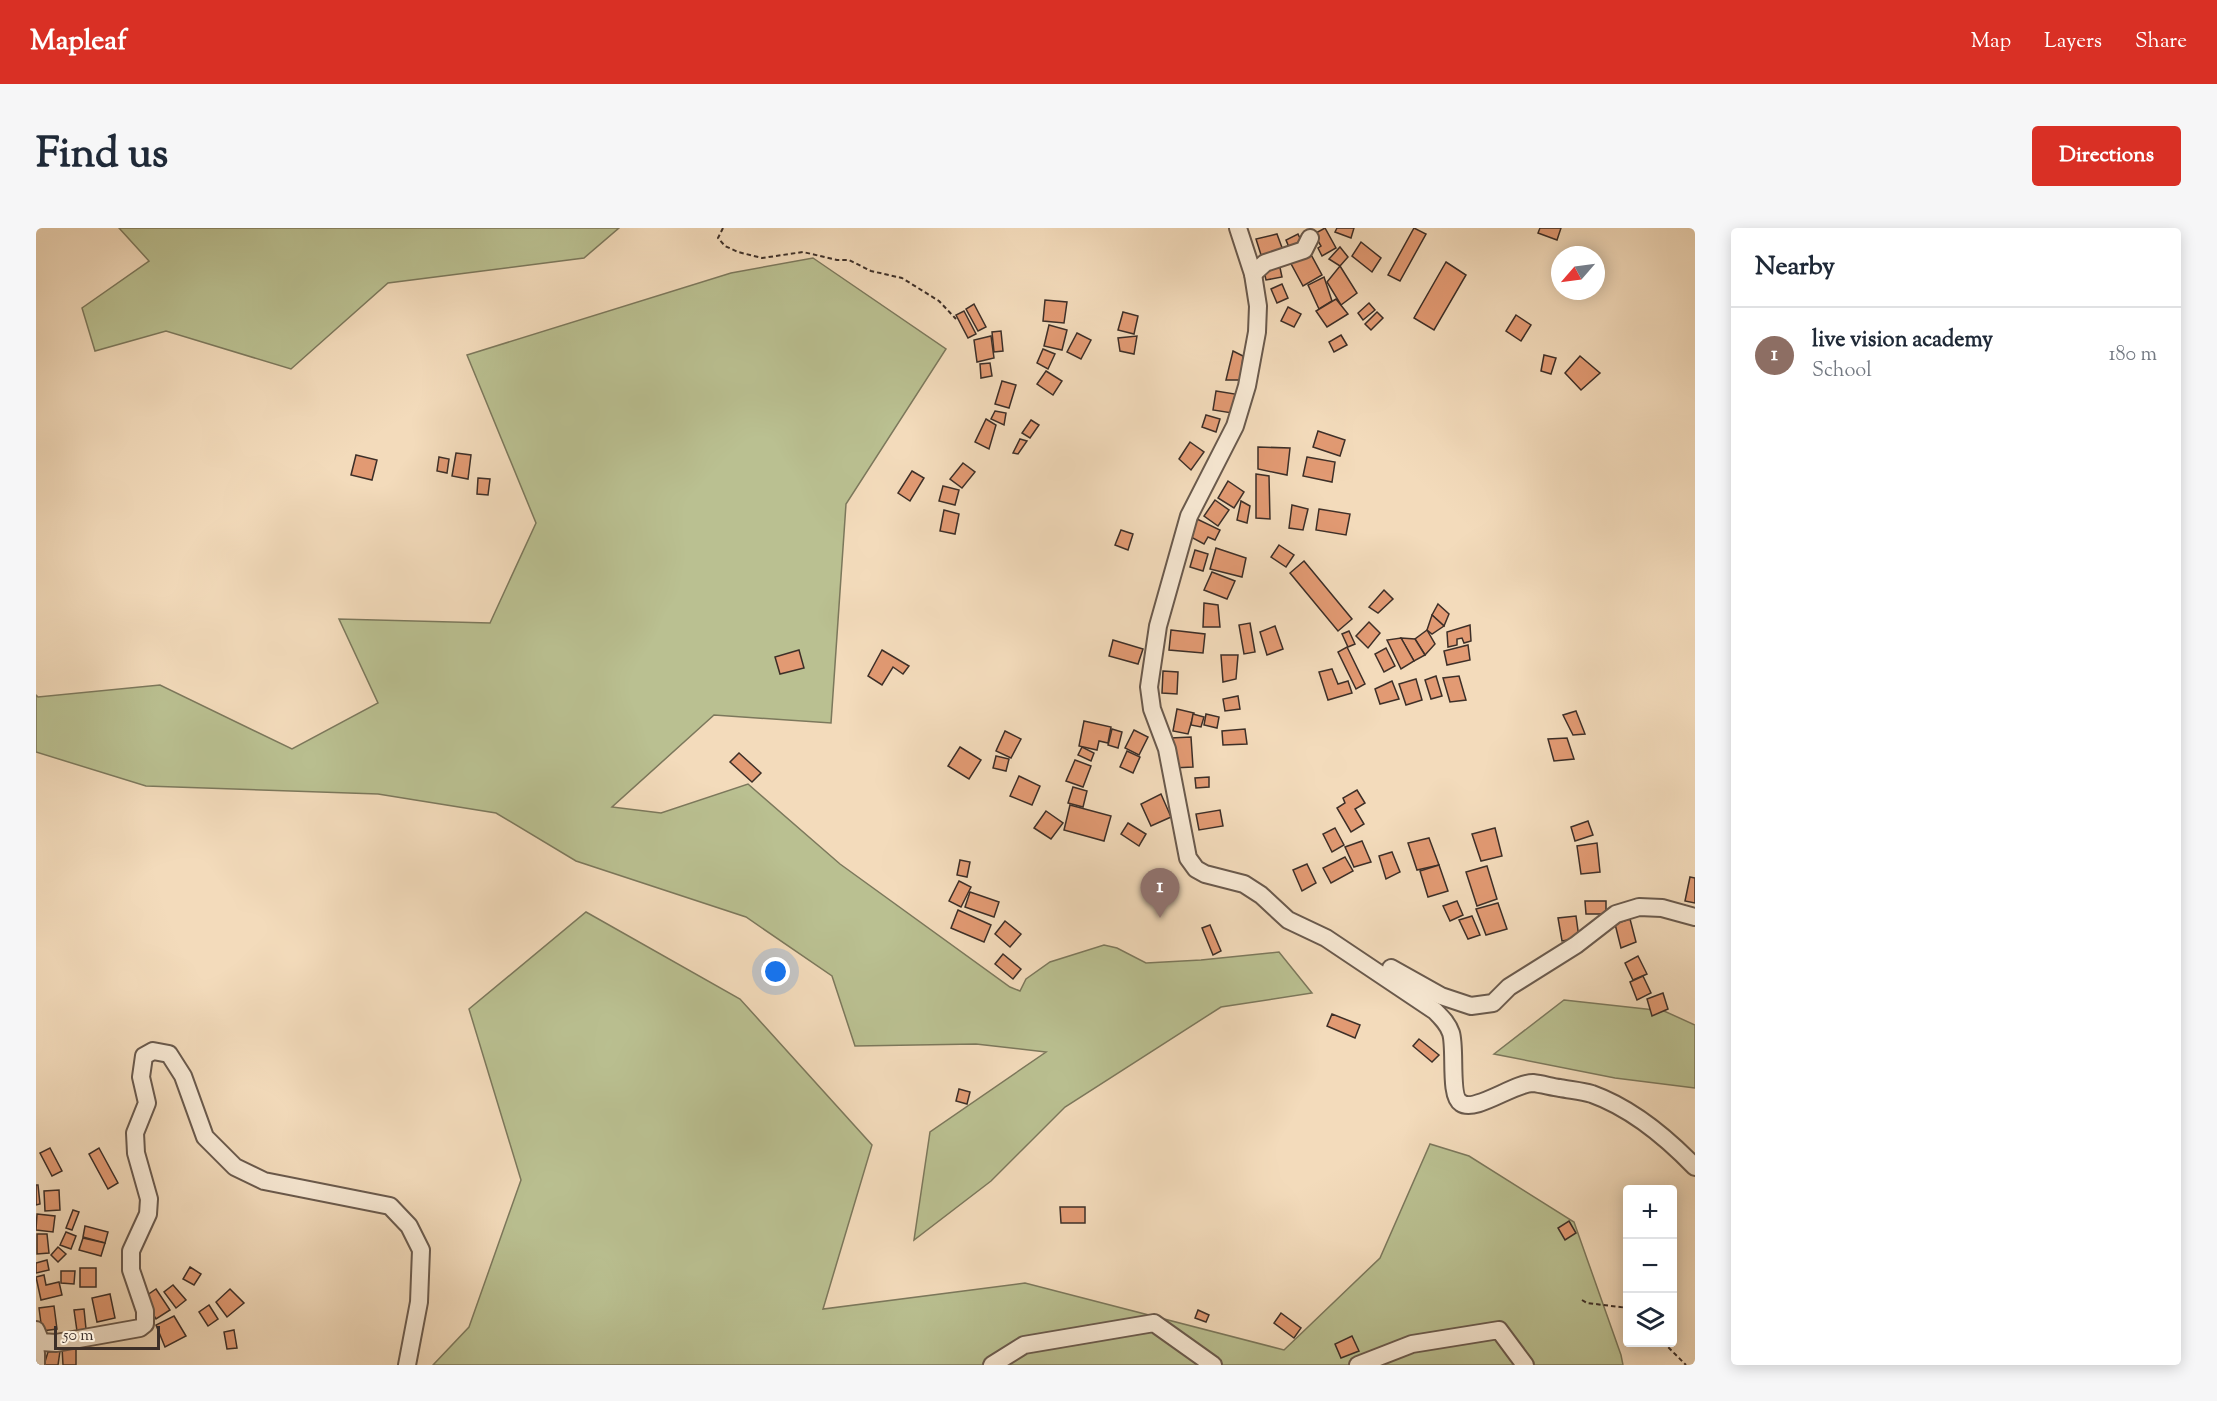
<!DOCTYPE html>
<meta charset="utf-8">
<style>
body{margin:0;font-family:"Sorts Mill Goudy",serif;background:#f6f6f7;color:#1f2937}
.controls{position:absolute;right:18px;bottom:18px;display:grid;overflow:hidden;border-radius:6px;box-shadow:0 3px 15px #0003}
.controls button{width:54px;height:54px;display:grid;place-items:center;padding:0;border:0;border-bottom:2px solid #e0e1e3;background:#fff;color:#1f2937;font:30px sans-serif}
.compass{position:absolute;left:1515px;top:18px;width:54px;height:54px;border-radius:50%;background:#fff;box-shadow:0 3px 15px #0003;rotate:242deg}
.scale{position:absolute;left:18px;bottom:15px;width:106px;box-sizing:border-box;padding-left:6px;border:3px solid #3d2f28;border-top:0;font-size:16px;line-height:21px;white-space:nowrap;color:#3d2f28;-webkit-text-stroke:4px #f7e8d3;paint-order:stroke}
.you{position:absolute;left:740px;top:744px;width:21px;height:21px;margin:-15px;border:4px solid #fff;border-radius:50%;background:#1a73e8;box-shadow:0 0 0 9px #1a73e833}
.badge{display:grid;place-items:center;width:39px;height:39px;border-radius:50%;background:#d93025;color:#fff;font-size:20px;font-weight:700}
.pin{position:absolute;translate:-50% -50px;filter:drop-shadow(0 2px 3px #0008)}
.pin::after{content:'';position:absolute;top:32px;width:21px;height:18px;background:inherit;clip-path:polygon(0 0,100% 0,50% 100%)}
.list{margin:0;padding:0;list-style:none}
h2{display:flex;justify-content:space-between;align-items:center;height:78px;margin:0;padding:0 24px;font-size:26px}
h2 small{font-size:20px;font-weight:400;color:#747a83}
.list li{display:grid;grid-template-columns:39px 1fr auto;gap:18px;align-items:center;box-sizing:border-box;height:96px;padding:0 24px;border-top:2px solid #e0e1e3}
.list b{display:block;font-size:22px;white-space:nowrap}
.list p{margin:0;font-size:20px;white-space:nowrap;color:#747a83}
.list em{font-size:20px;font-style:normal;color:#747a83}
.icon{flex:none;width:33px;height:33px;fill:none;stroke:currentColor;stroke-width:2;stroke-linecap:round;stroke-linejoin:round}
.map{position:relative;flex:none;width:1659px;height:1137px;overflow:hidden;border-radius:6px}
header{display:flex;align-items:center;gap:36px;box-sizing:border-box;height:84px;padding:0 30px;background:#d93025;color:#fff}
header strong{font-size:28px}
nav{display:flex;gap:33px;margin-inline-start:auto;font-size:21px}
.intro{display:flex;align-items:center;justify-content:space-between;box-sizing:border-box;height:144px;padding:0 36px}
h1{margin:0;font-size:42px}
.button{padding:15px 27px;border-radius:6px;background:#d93025;color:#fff;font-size:21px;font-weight:700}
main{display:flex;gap:36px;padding:0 36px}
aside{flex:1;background:#fff;border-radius:6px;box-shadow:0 3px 15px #0003}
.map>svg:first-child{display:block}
.green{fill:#bac091;stroke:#7c785c;stroke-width:1.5}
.building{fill:#e29a73;stroke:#3d2f28;stroke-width:1.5}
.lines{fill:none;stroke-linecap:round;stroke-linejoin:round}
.minor-casing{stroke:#6a5a4d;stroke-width:20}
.path{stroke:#3d2f28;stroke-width:2;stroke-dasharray:4.5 3;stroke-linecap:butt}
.minor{stroke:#f7e8d3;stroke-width:16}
</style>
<header>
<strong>Mapleaf</strong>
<nav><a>Map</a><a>Layers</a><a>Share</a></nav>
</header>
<div class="intro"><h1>Find us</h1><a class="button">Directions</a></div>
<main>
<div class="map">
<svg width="1659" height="1137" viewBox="0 0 1659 1137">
<rect width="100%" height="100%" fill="#f3dbbb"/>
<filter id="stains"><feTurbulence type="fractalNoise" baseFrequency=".00333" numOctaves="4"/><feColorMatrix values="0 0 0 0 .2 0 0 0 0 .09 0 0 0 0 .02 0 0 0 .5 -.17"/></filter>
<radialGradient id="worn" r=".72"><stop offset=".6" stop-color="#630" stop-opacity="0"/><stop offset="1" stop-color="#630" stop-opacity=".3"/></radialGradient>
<g class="green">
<path d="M83 0H583L548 30 352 55 255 141 130 103 59 123 46 80 113 33Z"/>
<path d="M777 30 910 121 810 276 795 495 678 487 576 579 625 585 712 556 804 636 974 759 984 763 990 751 1014 734 1068 717 1081 720 1110 735 1165 732 1243 724 1276 765 1185 779 1029 879 955 953 878 1012 894 904 1010 824 940 816 819 818 796 748 710 689 540 633 460 585 342 566 110 558 0 524V467L2 469 124 457 256 521 342 475 303 391 454 395 500 295 431 127 695 45Z"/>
<path d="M550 684 704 771 836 917 787 1081 989 1055 1248 1122 1344 1030 1394 916 1433 928 1538 994 1585 1127 1587 1137H397L433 1099 485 952 433 781Z"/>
<path d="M1528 772 1628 783 1659 797V860L1579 850 1458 826Z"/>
</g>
<g class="building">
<path d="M1289 0 1300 20 1286 28 1282 20 1285 18 1278 6Z"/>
<path d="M1301 0H1318L1315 10 1299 4Z"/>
<path d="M1378 0 1390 6 1364 53 1352 47Z"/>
<path d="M1504 0H1525L1521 12 1502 5Z"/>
<path d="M1241 6 1248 25 1226 30 1220 11Z"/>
<path d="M1262 6 1268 19 1255 24 1250 12Z"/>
<path d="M1325 14 1345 30 1336 44 1316 28Z"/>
<path d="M1304 19 1312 29 1304 38 1293 31Z"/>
<path d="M1272 21 1286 47 1267 58 1253 32Z"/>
<path d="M1410 34 1430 47 1398 102 1378 90Z"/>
<path d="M1243 35 1246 49 1230 52 1227 39Z"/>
<path d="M1304 38 1321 65 1305 77 1291 54Z"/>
<path d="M1288 49 1296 73 1283 81 1272 57Z"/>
<path d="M1246 56 1252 70 1241 75 1235 61Z"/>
<path d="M1300 71 1312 86 1291 99 1280 83Z"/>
<path d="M1009 72 1031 74 1028 95 1007 93Z"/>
<path d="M1333 75 1339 82 1327 92 1322 85Z"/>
<path d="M938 76 950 99 942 103 930 81Z"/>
<path d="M1252 79 1265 86 1258 99 1245 93Z"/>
<path d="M928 83 940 106 932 110 920 87Z"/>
<path d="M1087 84 1102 88 1098 106 1082 102Z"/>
<path d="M1341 84 1347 90 1335 102 1329 96Z"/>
<path d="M1480 87 1495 97 1485 113 1470 103Z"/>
<path d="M1013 97 1031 102 1026 122 1008 118Z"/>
<path d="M965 103 967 123 958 124 956 104Z"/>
<path d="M1041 105 1055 112 1045 131 1031 124Z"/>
<path d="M1305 107 1311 117 1298 124 1293 114Z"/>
<path d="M955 108 958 130 941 134 938 112Z"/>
<path d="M1101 108 1098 126 1084 123 1082 110Z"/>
<path d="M1007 121 1019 126 1012 141 1001 135Z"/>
<path d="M1197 123 1207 128 1205 152H1190Z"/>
<path d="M1508 127 1520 130 1515 146 1505 143Z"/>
<path d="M1544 128 1564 145 1545 162 1529 145Z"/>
<path d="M954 135 956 148 945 150 944 136Z"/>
<path d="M1010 143 1026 153 1017 167 1001 156Z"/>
<path d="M966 153 980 157 973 180 959 176Z"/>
<path d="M1180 163 1199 166 1196 185 1177 182Z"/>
<path d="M959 183 970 185 968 197 955 191Z"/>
<path d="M1170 187 1184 191 1180 204 1166 199Z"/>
<path d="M950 191 960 197 953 221 939 214Z"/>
<path d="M995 192 1003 197 994 210 986 205Z"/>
<path d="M1282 203 1309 212 1304 228 1277 219Z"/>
<path d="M984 211 991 213 982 226 977 225Z"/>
<path d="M1154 214 1168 224 1155 242 1143 231Z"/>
<path d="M1222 219 1254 220 1251 247 1222 241Z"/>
<path d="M420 225 435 227 432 251 416 248Z"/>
<path d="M320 227 341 232 336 252 315 247Z"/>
<path d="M403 229 413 231 411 245 401 243Z"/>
<path d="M1271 229 1299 234 1296 254 1267 248Z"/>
<path d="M927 235 939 244 926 260 914 251Z"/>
<path d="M876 243 888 250 874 273 862 265Z"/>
<path d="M1220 246 1233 248 1234 291 1220 290Z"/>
<path d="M442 250 454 251 452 267 441 266Z"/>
<path d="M1192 253 1208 264 1198 280 1182 270Z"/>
<path d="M907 258 923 262 919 277 903 273Z"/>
<path d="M1179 272 1193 282 1182 298 1168 288Z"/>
<path d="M1205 273 1214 278 1211 295 1201 292Z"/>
<path d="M1256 277 1272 281 1267 302 1253 300Z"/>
<path d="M1283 281 1314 286 1310 307 1280 302Z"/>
<path d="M908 282 923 286 919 306 904 303Z"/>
<path d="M1161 291 1184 302 1179 312 1172 309 1168 316 1153 308Z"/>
<path d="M1085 302 1097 306 1092 322 1079 317Z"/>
<path d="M1243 317 1258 327 1250 339 1235 329Z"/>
<path d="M1180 320 1210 330 1206 349 1174 341Z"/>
<path d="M1159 322 1172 326 1167 343 1154 339Z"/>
<path d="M1268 333 1316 391 1302 403 1254 345Z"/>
<path d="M1176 344 1199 353 1191 371 1168 362Z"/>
<path d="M1348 362 1357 371 1342 385 1333 379Z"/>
<path d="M1168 375 1182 377 1184 399H1167Z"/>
<path d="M1402 376 1413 386 1408 398 1396 387Z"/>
<path d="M1396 387 1408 398 1396 406 1391 402Z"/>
<path d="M1333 394 1344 405 1332 420 1320 408Z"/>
<path d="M1214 395 1219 424 1208 426 1203 397Z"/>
<path d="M1434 397 1435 413 1428 415 1426 410 1421 411V417L1412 419 1411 404Z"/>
<path d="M1239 398 1247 421 1231 427 1224 404Z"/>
<path d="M1135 402 1169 406 1167 425 1133 422Z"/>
<path d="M1391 402 1399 416 1389 427 1379 411Z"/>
<path d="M1313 403 1319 416 1312 419 1306 406Z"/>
<path d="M1365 410 1379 411 1389 427 1378 433Z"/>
<path d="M1365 410 1378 433 1365 441 1351 412Z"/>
<path d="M1077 412 1107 421 1102 436 1073 428Z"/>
<path d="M1432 417 1434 432 1411 437 1408 423Z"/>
<path d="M1311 419 1329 456 1320 461 1302 424Z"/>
<path d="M1350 420 1359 438 1348 444 1339 426Z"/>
<path d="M763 422 768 440 744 446 739 429Z"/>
<path d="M846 422 873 438 867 446 857 439 846 457 832 448Z"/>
<path d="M1185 427H1202L1200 451 1187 454Z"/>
<path d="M1296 441 1302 456 1312 453 1316 465 1292 472 1283 444Z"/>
<path d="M1127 443 1142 444 1141 466 1126 465Z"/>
<path d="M1400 448 1406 468 1395 471 1389 452Z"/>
<path d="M1423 448 1430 472 1414 474 1407 450Z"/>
<path d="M1380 451 1386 472 1370 477 1363 456Z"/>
<path d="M1356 453 1363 471 1344 476 1339 461Z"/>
<path d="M1202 468 1204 481 1189 483 1187 471Z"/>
<path d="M1141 481 1158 485 1152 506 1137 503Z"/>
<path d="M1540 483 1549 506 1537 507 1527 487Z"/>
<path d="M1157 486 1168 489 1165 499 1155 497Z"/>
<path d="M1170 486 1183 489 1181 500 1168 497Z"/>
<path d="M1048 493 1075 499 1072 515 1063 513 1061 522 1043 518Z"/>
<path d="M1076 501 1086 504 1082 520 1072 517Z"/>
<path d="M1209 501 1211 516 1187 517 1186 503Z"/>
<path d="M1098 502 1112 509 1103 527 1089 520Z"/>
<path d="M969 503 985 511 975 530 960 523Z"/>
<path d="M1155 509 1157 539 1136 540 1135 510Z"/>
<path d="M1531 510 1538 531 1518 533 1512 511Z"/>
<path d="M924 519 945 532 933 551 912 538Z"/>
<path d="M1046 519 1058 525 1055 533 1042 527Z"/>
<path d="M1091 523 1104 529 1097 545 1084 539Z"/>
<path d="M703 525 725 545 716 554 694 534Z"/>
<path d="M960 528 973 531 970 543 957 540Z"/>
<path d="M1039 532 1055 538 1047 559 1030 553Z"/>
<path d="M983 548 1004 558 996 577 974 568Z"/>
<path d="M1173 549V559L1160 560 1159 550Z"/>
<path d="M1037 559 1051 563 1047 579 1032 575Z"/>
<path d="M1321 562 1329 575 1319 581 1328 596 1315 604 1301 580 1309 575 1307 570Z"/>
<path d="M1125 566 1135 589 1115 598 1105 576Z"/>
<path d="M1034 577 1075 588 1068 613 1028 602Z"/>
<path d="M1184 582 1187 598 1163 602 1160 586Z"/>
<path d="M1010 583 1027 595 1015 611 998 600Z"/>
<path d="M1552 593 1557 607 1539 613 1535 599Z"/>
<path d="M1092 595 1110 606 1103 618 1085 606Z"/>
<path d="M1299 600 1308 617 1296 624 1287 606Z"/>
<path d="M1459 600 1466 628 1445 633 1436 606Z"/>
<path d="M1393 610 1403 637 1381 642 1372 615Z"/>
<path d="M1326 613 1335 634 1318 639 1309 619Z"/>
<path d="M1561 615 1564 644 1545 646 1541 618Z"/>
<path d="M1356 624 1364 644 1350 651 1343 628Z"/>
<path d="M1309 629 1317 643 1295 655 1287 640Z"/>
<path d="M924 632 934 634 931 649 921 647Z"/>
<path d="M1271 636 1280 655 1266 663 1257 642Z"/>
<path d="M1403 637 1412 663 1392 669 1384 643Z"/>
<path d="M1451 638 1461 671 1441 678 1430 644Z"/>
<path d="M1654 649 1659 650V675L1649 673Z"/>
<path d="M923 653 935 659 925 679 913 673Z"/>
<path d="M934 664 963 674 958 689 929 679Z"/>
<path d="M1421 673 1427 687 1414 693 1407 678Z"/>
<path d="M1549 673H1570V686H1550Z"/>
<path d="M1462 675 1471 701 1450 707 1440 681Z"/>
<path d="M922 682 955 697 948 714 915 700Z"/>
<path d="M1436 688 1444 707 1432 711 1423 692Z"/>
<path d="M1540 688 1543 710 1526 713 1522 690Z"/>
<path d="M1594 691 1600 714 1585 720 1579 696Z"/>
<path d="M969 693 985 706 974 719 959 706Z"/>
<path d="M1174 697 1185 723 1177 727 1166 700Z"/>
<path d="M967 726 985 741 977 751 959 736Z"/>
<path d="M1602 728 1611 746 1597 752 1589 735Z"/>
<path d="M1607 748 1615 765 1601 772 1594 754Z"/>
<path d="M1627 765 1632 781 1616 788 1611 771Z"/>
<path d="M1296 786 1324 797 1319 810 1291 798Z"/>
<path d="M1383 811 1403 827 1396 834 1377 818Z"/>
<path d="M923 861 934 864 931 876 920 873Z"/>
<path d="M14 920 26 943 16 948 4 925Z"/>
<path d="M63 920 82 955 72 961 53 926Z"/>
<path d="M0 957H2L4 976 0 977Z"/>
<path d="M23 962 24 982 9 983 8 963Z"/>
<path d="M1024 979H1049V995H1025Z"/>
<path d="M37 982 43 984 36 1002 30 1000Z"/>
<path d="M1 986 19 988 17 1004 0 1002Z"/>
<path d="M1533 993 1540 1005 1529 1012 1522 1000Z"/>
<path d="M49 998 72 1004 69 1015 47 1009Z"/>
<path d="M30 1004 40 1008 35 1021 24 1017Z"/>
<path d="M1 1006H11L13 1025 1 1026Z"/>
<path d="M47 1010 69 1015 65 1028 43 1022Z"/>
<path d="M22 1019 30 1026 22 1034 15 1027Z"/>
<path d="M11 1032 13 1042 0 1045V1035Z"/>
<path d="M154 1039 165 1046 158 1057 147 1051Z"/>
<rect x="44" y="1040" width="16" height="19"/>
<path d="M25 1043H39L38 1056 25 1055Z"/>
<path d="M8 1047 10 1057 23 1054 26 1067 5 1072 0 1049Z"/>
<path d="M137 1057 150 1072 140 1080 128 1064Z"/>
<path d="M120 1061 134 1082 120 1091 107 1070Z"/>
<path d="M194 1061 208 1075 191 1089 180 1074Z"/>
<path d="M74 1066 79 1090 61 1094 56 1070Z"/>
<path d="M173 1077 182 1091 172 1098 163 1084Z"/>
<path d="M18 1078 21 1101 6 1103 3 1080Z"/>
<path d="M48 1081 50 1101 41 1103 38 1082Z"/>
<path d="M1162 1082 1173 1087 1170 1094 1159 1090Z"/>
<path d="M1245 1085 1265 1100 1258 1110 1238 1095Z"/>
<path d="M138 1088 150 1108 129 1119 120 1097Z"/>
<path d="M198 1102 201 1120 191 1121 188 1104Z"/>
<path d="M1316 1108 1323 1123 1305 1130 1299 1116Z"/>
<path d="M40 1118V1137H27L26 1119Z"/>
<path d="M24 1123 22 1137H8L12 1124Z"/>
</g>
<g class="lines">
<defs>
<g id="minor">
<path d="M1202 0 1217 46 1222 78 1221 104 1211 158 1199 198 1153 288 1122 398 1113 459 1116 481 1131 521 1152 630 1160 641 1169 646 1208 656 1225 667 1252 692 1290 710 1399 783C1406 790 1412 796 1415 805 1420 821 1413 868 1425 875 1439 885 1478 855 1497 855 1506 856 1516 859 1524 860 1534 862 1546 863 1556 866 1595 880 1631 910 1659 939"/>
<path d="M1217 46 1229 35 1268 22 1274 10"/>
<path d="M1355 740 1405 768 1435 778 1457 775 1473 759 1540 717 1580 686 1603 679 1626 680 1659 689"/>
<path d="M0 1102 5 1114 20 1115 104 1100 109 1096V1083L95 1042V1023L112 986 113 971 100 925 99 905 111 875 105 849 108 828 117 823 133 826 147 848 169 909 199 939 228 953 354 978 373 998 385 1022 383 1074 371 1137"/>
<path d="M0 1125V1137"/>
<path d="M956 1137 988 1117 1118 1095 1177 1137"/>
<path d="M1322 1137 1376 1116 1463 1102 1489 1137"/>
</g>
</defs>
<use href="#minor" class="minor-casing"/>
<g class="path">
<path d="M687 0 682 10 689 18 702 24 726 30 767 24 801 32H813L835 43 866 50 903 73 920 91"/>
<path d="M1546 1072 1551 1075 1592 1080"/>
<path d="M1627 1114 1650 1137"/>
</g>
<use href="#minor" class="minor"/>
</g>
<rect width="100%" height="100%" filter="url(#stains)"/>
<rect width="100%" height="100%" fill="url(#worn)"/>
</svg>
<div class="controls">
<button>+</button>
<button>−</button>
<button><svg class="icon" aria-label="layers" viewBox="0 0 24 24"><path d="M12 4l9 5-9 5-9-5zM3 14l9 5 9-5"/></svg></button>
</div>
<svg class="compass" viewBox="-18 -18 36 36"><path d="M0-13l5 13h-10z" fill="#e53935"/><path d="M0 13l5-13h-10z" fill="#747a83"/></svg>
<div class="scale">50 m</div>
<div class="you"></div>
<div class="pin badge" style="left:1124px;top:690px;background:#8d6e63">1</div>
</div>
<aside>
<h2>Nearby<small></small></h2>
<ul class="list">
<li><span class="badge" style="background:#8d6e63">1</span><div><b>live vision academy</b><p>School</p></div><em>180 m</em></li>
</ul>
</aside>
</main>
